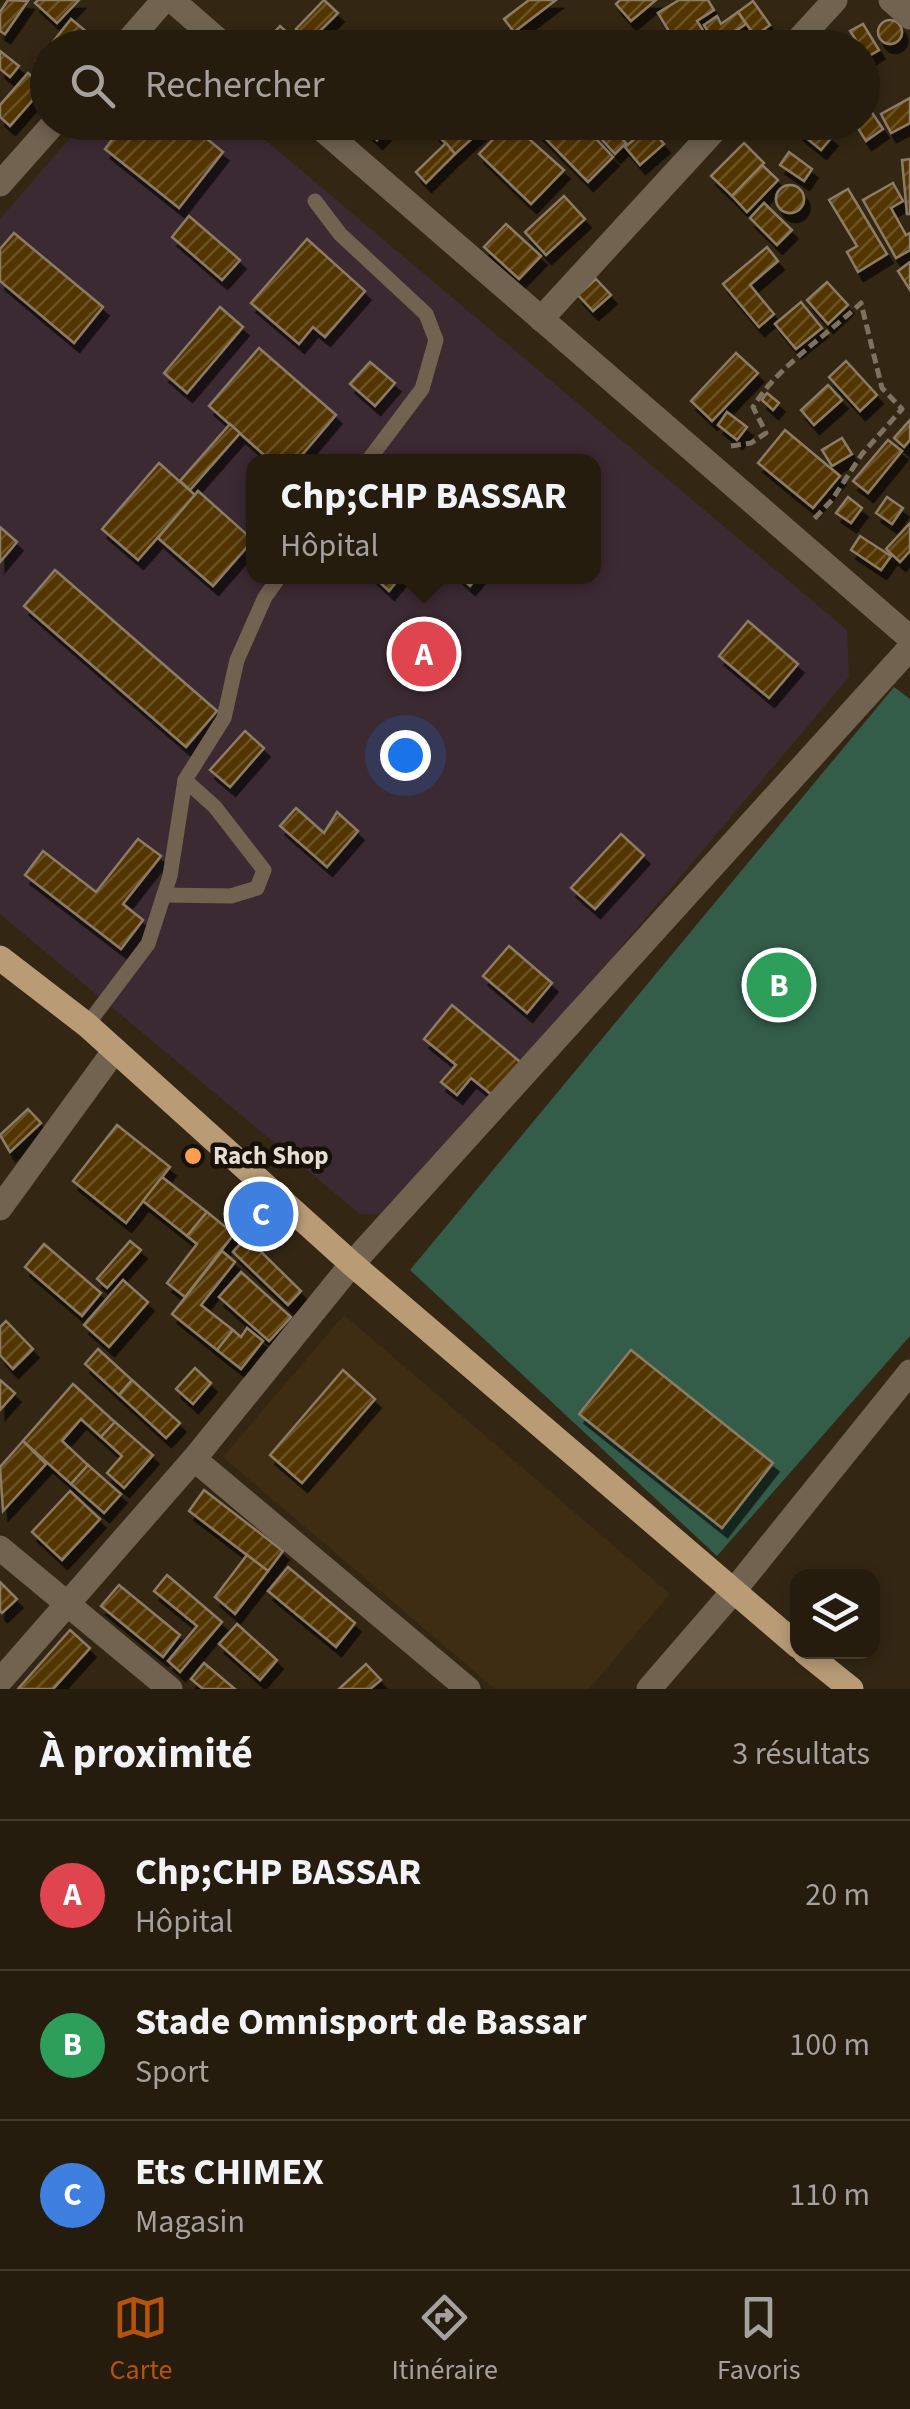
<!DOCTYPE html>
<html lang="fr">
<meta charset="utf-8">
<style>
body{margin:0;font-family:"Source Sans 3",sans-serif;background:#2e2517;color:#f1f3f6}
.controls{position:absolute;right:30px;bottom:30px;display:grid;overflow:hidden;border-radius:20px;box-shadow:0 5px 15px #0003}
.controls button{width:90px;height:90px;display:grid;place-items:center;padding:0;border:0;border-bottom:2px solid #423a2e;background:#261c0e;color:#f1f3f6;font:50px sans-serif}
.you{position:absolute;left:405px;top:755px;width:35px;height:35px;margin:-25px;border:8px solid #fff;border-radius:50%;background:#1a73e8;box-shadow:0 0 0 15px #1a73e833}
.badge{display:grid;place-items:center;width:65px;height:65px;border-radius:50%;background:#b45309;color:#fff;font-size:32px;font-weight:700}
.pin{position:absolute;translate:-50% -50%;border:5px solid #fff;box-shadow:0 2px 10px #0006}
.popup{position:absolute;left:246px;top:454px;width:355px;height:130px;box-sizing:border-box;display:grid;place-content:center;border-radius:20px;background:#261c0e;filter:drop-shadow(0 2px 8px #0005);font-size:32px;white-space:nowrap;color:#a4a19e}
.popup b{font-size:38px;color:#f1f3f6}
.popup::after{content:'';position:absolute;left:50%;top:100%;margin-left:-20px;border:20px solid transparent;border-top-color:#261c0e}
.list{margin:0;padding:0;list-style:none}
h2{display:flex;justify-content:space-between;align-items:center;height:130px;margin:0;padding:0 40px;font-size:42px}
h2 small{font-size:32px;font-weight:400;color:#a4a19e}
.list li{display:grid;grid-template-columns:65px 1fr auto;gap:30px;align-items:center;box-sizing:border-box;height:150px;padding:0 40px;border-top:2px solid #423a2e}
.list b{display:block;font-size:38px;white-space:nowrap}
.list p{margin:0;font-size:32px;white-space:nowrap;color:#a4a19e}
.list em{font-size:32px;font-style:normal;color:#a4a19e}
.icon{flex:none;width:55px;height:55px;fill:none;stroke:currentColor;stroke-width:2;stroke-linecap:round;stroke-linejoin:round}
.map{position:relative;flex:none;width:910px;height:1689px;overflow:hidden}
.search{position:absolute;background:#261c0e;box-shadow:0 5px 15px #0003;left:30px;right:30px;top:30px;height:110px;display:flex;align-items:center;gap:25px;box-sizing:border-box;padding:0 35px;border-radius:55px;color:#a4a19e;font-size:38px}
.sheet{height:580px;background:#261c0e}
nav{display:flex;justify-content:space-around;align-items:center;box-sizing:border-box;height:140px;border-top:2px solid #423a2e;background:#261c0e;font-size:28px;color:#a4a19e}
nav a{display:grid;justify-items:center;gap:5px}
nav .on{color:#b45309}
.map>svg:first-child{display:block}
.built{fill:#3e2c13}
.medical{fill:#3c2a32;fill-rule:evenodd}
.garden{fill:#335c49}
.building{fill:url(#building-hatch);stroke:#8c7b66;stroke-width:2.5;filter:url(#shadow)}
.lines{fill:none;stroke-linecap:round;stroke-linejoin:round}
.path{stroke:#7d7261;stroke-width:5;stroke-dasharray:10 5;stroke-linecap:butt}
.lane{stroke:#716350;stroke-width:15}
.street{stroke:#716350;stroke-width:25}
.primary{stroke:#b99c76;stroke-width:25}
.poi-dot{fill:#fb9e51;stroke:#161008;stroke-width:4}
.labels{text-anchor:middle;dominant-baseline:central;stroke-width:9;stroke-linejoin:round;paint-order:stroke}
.poi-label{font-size:25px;font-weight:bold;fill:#e7ded2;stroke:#161008;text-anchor:start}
</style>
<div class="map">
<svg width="910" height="1689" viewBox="0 0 910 1689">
<defs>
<pattern id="building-hatch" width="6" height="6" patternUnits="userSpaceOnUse" patternTransform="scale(2.5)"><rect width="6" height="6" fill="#533603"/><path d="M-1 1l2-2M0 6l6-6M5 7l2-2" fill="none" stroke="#6c5327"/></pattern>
<filter id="shadow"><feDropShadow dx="5.5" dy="9" stdDeviation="0" flood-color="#0009"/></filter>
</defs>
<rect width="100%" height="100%" fill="#332613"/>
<path class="built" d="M344 1315 670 1594 589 1689H495L223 1457Z"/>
<path class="medical" d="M83 123H245L847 630 849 677 395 1215 360 1214 0 914V219ZM254 462H594V576H254Z"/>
<path class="garden" d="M894 687 910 699V1336L717 1556 410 1270Z"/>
<g class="building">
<path d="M8 0 28 1 5 34 0 31V12Z"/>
<path d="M38 0H79L57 23 35 3Z"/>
<path d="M324 0 338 13 309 42 296 29Z"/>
<path d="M529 0H556L514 32 504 19Z"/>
<path d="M620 0H656L631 21 616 4Z"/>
<path d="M679 0H708L714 10 697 21 709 40 696 48H679L658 13Z"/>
<path d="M753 1 770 25 755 36 738 12Z"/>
<path d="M738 12 746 24 728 36 735 48H718L704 25 717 16 721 24Z"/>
<path d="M71 19 88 33 76 48H48Z"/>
<circle cx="890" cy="32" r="12"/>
<path d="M863 24 879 50 867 57 850 31Z"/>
<path d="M280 26 304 48H273L266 42Z"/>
<path d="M498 34 510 48H484V47Z"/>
<path d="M580 34 593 48H566Z"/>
<path d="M653 35 662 48H635Z"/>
<path d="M48 48V69L37 61Z"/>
<path d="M0 51 19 66 10 77 0 69Z"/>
<path d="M28 73 44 87 10 126 0 117V105Z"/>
<path d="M862 98 883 129 866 141 854 122H862Z"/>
<path d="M910 98V123L891 133 881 114Z"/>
<path d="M125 122H186L223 152 179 208 105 149Z"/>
<path d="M358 122H394L377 140Z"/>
<path d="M426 122H490L455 154Z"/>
<path d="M510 122 564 170 531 204 479 154Z"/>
<path d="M529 122H580L613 157 588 182Z"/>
<path d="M787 122H814L832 137 821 150Z"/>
<path d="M607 123 626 143 615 154 597 134Z"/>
<path d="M649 127 664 144 640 165 625 147Z"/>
<path d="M446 143 455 154 426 183 416 172Z"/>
<path d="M744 143 764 163 732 196 711 176Z"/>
<path d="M789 152 812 169 804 181 780 165Z"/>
<path d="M910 159V214H907L902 160Z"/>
<path d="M762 165 778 180 747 212 732 196Z"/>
<path d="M893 183 903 201 891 208 906 235 910 233V250L896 258 863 200Z"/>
<circle cx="790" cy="199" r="14"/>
<path d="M848 189 887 254 858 272 847 252 857 246 829 200Z"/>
<path d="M564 196 585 219 546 255 525 232Z"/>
<path d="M764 203 792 230 777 245 750 218Z"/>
<path d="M189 216 240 260 222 280 172 237Z"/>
<path d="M506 224 541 256 519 279 484 247Z"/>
<path d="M14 233 103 307 74 343 0 281V249Z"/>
<path d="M307 239 365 291 325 337 313 327 299 344 251 303Z"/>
<path d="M767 247 778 261 750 285 774 314 759 327 723 284Z"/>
<path d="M910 262V290L898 271Z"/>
<path d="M596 279 611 295 593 311 578 295Z"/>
<path d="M827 282 848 305 828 324 807 300Z"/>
<path d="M801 302 822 328 796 349 775 324Z"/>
<path d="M220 307 243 327 187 393 164 373Z"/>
<path d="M259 348 336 415 296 462H272L209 406Z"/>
<path d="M736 353 758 373 712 421 691 401Z"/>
<path d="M846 361 877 395 860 411 829 377Z"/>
<path d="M370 362 395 383 375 406 350 384Z"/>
<path d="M828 385 842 400 814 425 801 410Z"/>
<path d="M767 393 779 403 773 410 762 400Z"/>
<path d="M727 412 747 427 737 440 718 425Z"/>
<path d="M910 420V440L904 447 894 438Z"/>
<path d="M230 424 240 433 190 490 180 481Z"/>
<path d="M785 430 840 476 813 508 758 463Z"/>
<path d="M842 438 852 454 832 466 822 450Z"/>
<path d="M888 440 902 451 868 493 853 481Z"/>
<path d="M159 463 195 495 138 560 102 529Z"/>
<path d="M198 491 253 540 213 586 158 538Z"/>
<path d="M848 497 862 508 851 523 836 513Z"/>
<path d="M887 497 903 508 892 524 876 513Z"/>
<path d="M910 523V551L900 562 886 549Z"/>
<path d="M0 527 17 542 0 562Z"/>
<path d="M860 536 891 556 881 570 851 550Z"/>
<path d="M55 570 217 711 186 747 24 606Z"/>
<path d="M373 576H401L389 591Z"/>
<path d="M459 576H478L470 586Z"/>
<path d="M748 621 798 664 769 698 719 656Z"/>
<path d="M245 731 264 748 230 787 210 770Z"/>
<path d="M296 808 324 833 337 812 358 831 327 867 280 826Z"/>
<path d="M621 834 644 855 595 909 571 888Z"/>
<path d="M138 839 161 856 123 904 143 920 121 949 25 875 43 851 96 892Z"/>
<path d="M509 946 552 983 527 1013 483 976Z"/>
<path d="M452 1005 525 1066 497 1099 471 1078 457 1095 441 1082 456 1065 424 1039Z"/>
<path d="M28 1109 41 1123 10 1152 0 1135Z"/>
<path d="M117 1125 170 1167 126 1223 73 1181Z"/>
<path d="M162 1177 207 1212 187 1236 143 1201Z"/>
<path d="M207 1212 234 1234 185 1297 167 1283 197 1244 187 1236Z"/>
<path d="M246 1237 301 1291 288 1305 233 1252Z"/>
<path d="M130 1241 141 1250 107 1288 97 1279Z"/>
<path d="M44 1244 101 1293 82 1316 25 1267Z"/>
<path d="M222 1251 235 1262 201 1305 233 1330 217 1350 172 1314Z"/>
<path d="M241 1272 291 1317 269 1341 219 1297Z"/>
<path d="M123 1280 148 1302 109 1347 84 1325Z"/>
<path d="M6 1321 33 1349 13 1369 0 1355V1327Z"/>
<path d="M247 1328 263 1341 241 1369 217 1350 233 1330 241 1337Z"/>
<path d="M98 1349 132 1380 119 1395 85 1364Z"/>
<path d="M631 1350 773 1463 722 1528 579 1414Z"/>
<path d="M195 1368 211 1383 193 1404 176 1389Z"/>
<path d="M343 1370 375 1399 302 1483 270 1455Z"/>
<path d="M0 1380 15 1393 0 1410Z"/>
<path d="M132 1380 180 1423 166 1438 119 1395Z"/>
<path d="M73 1384 115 1422 101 1437 81 1419 62 1441 88 1465 71 1484 23 1441Z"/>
<path d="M115 1422 153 1455 124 1488 107 1473 122 1456 101 1437Z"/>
<path d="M23 1441 46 1464 3 1511 0 1467Z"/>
<path d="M88 1465 121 1494 104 1513 71 1484Z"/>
<path d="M204 1490 283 1551 268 1571 189 1511Z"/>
<path d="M70 1491 100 1519 62 1560 32 1532Z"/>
<path d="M247 1555 268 1571 235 1614 215 1597Z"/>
<path d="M288 1567 355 1623 336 1647 268 1591Z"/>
<path d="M167 1575 222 1622 180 1672 168 1661 197 1626 154 1591Z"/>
<path d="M0 1582 17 1599 2 1613 0 1611Z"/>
<path d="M119 1585 180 1635 163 1657 101 1606Z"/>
<path d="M237 1624 277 1660 260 1680 219 1644Z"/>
<path d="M70 1630 90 1648 53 1689H18Z"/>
<path d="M204 1663 235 1689H203L191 1679Z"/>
<path d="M366 1664 381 1680 370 1689H339Z"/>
</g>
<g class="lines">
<path class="path" d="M731 446 751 443 766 433 753 407C777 367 826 336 861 303L882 388 902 409 862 454 832 500 813 520"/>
<g class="lane">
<path d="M315 201 340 234 426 314 436 340 422 389 367 462"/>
<path d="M164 895 231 896 257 888 264 870 215 807 185 780"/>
<path d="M87 1025 148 944 170 876 185 780 224 718 237 660 265 597 280 576"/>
</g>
<g class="street">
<path d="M172 0 227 48"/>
<path d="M891 0 910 17"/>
<path d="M122 48 164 0"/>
<path d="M791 48 835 0"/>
<path d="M314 122 910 638"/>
<path d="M0 184 55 122"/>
<path d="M541 319 722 122"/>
<path d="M0 1208 115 1050"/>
<path d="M194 1459 468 1689"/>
<path d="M0 1548 170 1689"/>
<path d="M0 1681 194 1459 352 1264 910 648"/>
<path d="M649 1689 732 1593 910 1372"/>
</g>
<g class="primary">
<path d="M0 958 87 1025 352 1264 798 1646"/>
<path d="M805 1652 851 1689"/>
</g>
</g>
<circle class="poi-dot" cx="193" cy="1156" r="10"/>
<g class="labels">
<g class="poi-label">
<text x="213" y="1156">Rach Shop</text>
</g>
</g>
</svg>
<div class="controls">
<button><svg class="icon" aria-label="layers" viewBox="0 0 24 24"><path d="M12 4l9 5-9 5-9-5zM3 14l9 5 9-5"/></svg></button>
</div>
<div class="you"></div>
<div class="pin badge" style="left:424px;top:654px;background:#e0444e">A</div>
<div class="popup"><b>Chp;CHP BASSAR</b>Hôpital</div>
<div class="pin badge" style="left:779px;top:985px;background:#2e9e5b">B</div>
<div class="pin badge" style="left:261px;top:1214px;background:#3f7fe0">C</div>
<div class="search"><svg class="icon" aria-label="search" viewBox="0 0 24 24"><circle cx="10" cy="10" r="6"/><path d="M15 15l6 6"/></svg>Rechercher</div>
</div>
<section class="sheet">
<h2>À proximité<small>3 résultats</small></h2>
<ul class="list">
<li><span class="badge" style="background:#e0444e">A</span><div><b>Chp;CHP BASSAR</b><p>Hôpital</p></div><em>20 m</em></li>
<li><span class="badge" style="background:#2e9e5b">B</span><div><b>Stade Omnisport de Bassar</b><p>Sport</p></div><em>100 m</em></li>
<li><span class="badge" style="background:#3f7fe0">C</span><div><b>Ets CHIMEX</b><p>Magasin</p></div><em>110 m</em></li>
</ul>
</section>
<nav>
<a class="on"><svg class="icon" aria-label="map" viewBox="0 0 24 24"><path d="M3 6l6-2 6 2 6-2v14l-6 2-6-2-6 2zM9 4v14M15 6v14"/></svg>Carte</a>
<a><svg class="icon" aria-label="directions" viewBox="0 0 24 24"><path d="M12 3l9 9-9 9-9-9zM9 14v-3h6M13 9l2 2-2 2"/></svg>Itinéraire</a>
<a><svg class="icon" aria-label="saved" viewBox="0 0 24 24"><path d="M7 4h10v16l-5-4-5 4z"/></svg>Favoris</a>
</nav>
